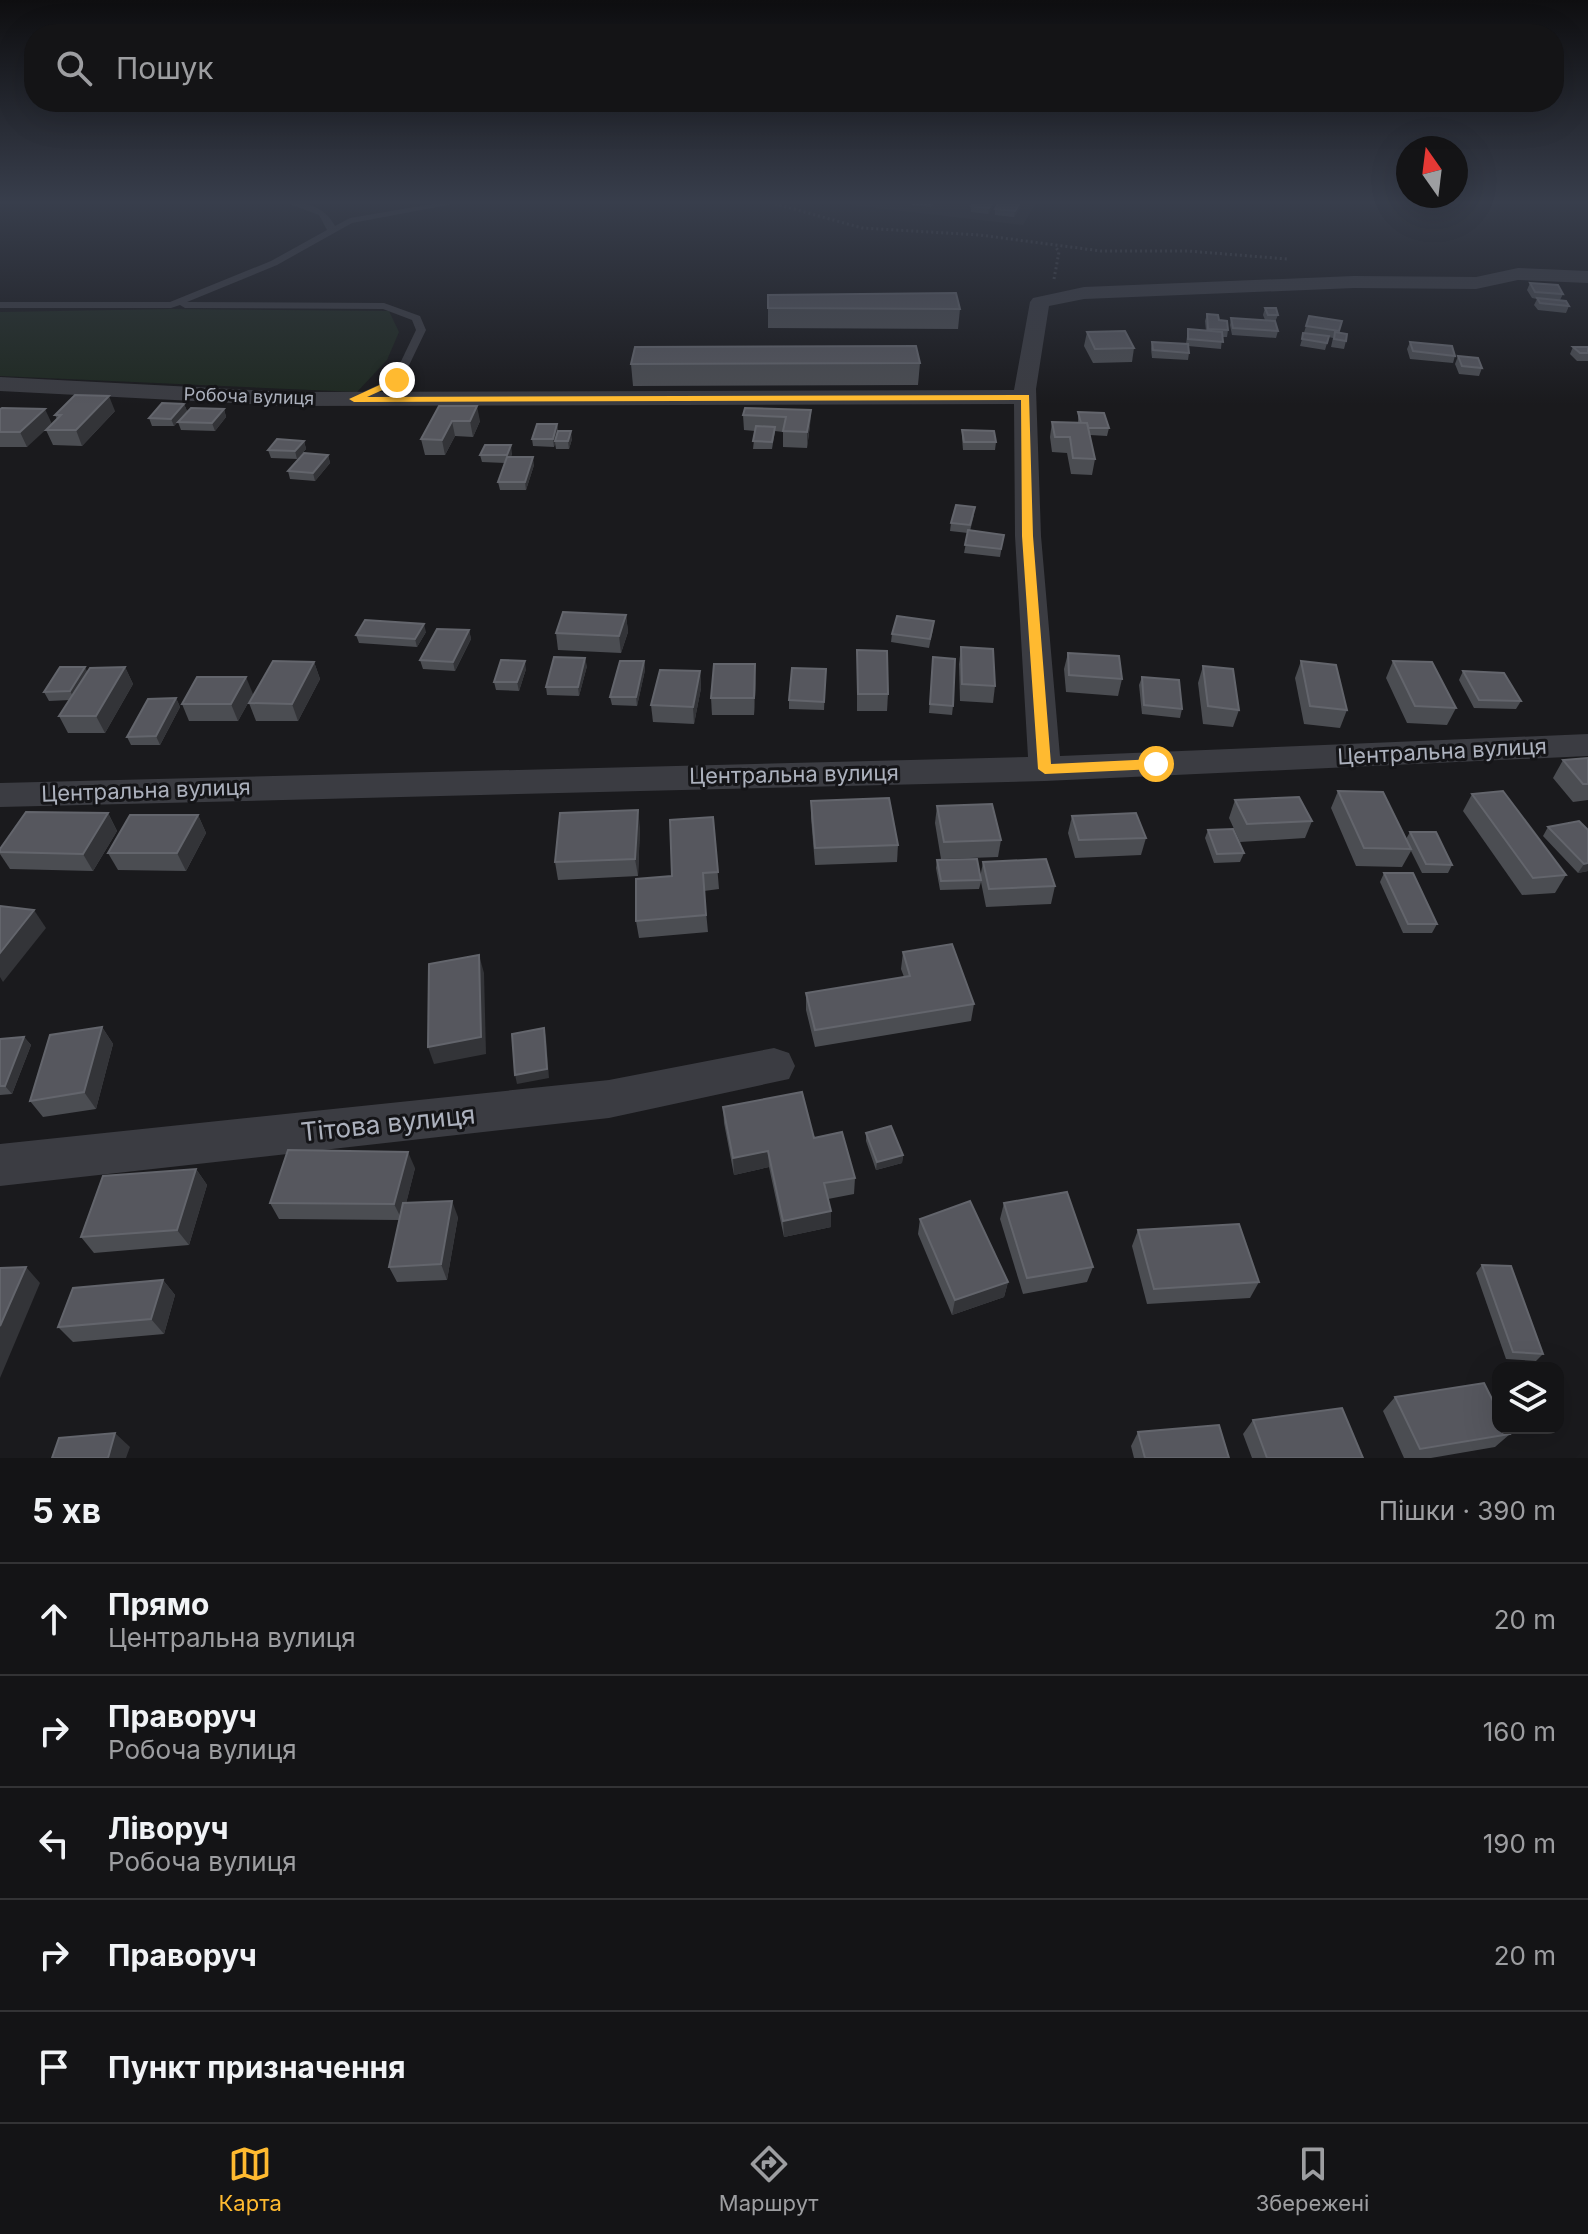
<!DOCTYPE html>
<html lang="uk">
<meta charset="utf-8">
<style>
body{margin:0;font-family:Inter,sans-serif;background:#212123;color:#f1f3f6}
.controls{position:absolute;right:24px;bottom:24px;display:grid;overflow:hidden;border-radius:16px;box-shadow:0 8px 32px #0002}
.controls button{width:72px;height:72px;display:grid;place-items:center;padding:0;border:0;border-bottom:2px solid #333335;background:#141416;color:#f1f3f6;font:40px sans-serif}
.compass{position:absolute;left:1396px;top:136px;width:72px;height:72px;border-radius:50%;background:#141416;box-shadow:0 8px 32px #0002;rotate:346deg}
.stop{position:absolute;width:24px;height:24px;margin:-18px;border:6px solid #ffba30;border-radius:50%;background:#fff}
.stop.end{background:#ffba30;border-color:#fff;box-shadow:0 2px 8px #0008}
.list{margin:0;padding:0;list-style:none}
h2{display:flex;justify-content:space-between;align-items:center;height:104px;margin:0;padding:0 32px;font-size:34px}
h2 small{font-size:26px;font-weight:400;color:#9d9ea1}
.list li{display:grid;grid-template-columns:52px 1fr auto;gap:24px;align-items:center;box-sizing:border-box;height:112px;padding:0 32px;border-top:2px solid #333335}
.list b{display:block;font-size:30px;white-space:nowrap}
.list p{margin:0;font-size:26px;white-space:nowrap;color:#9d9ea1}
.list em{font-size:26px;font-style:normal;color:#9d9ea1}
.icon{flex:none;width:44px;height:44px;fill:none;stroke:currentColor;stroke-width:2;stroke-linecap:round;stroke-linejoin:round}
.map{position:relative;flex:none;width:1588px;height:1458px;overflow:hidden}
.search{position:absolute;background:#141416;box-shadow:0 8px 32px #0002;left:24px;right:24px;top:24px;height:88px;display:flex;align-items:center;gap:20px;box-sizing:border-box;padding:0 28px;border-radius:32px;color:#9d9ea1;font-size:30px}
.sheet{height:664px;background:#141416}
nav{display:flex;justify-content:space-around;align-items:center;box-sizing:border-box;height:112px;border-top:2px solid #333335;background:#141416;font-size:22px;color:#9d9ea1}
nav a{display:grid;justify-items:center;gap:4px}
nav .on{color:#ffba30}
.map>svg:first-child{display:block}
.built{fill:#26262a}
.green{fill:#1f2921}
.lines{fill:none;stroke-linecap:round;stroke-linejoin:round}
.path{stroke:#414349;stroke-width:3;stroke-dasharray:2 3;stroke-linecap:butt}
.lane{fill:#3b3c42;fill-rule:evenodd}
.street{fill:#3b3c42;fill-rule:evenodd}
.wall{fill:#4b4d52}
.shaded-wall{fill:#333438}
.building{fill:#56575e;stroke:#63656c;stroke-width:2}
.route{fill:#ffba30}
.labels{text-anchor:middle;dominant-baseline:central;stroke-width:6;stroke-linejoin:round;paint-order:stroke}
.far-street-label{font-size:18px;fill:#acb1bd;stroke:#151518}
.street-label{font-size:22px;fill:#acb1bd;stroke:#151518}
.near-street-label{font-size:26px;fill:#acb1bd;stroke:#151518}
</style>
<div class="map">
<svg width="1588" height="1458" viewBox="0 0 1588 1458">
<rect width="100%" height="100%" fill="#1a1a1d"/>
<path class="built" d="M816 201H1037L1023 225Z"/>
<path class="green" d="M171 309 389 311 399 332 387 360 357 392 0 376V312Z"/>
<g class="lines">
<g class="path">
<path d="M765 201 862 228 980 235 1101 251H1188L1287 259"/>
<path d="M1054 279 1059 252 1055 246"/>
</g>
<path class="lane" d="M282 201C303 201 325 206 335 226L350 218 450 201H469L352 223 277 265 187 302 384 303 420 316 426 330 401 382 358 401 348 399 393 378 416 330 412 320 383 309 185 308 180 305 171 308H0V302H170L271 261 327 230 319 215Z"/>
<g class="street">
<path d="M1518 268 1588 271V283L1518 280 1476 289 1354 288 1084 299 1049 306 1036 389 1041 536 1060 756 1588 734V756L1045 781 0 807V783L1028 757 1015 536 1014 404 289 406 0 391V377L289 392 1014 390 1030 302 1033 298 1084 287 1354 276 1476 277Z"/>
<path d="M774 1048 789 1053 795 1066 789 1079 609 1118 0 1186V1144L609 1080Z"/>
</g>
</g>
<g class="wall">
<path d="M912 201H936L931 207 912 205Z"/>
<path d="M995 204 988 214 971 212V206Z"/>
<path d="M1020 208 1014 217 995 215V209Z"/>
<path d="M1530 283 1563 294 1560 300 1569 306 1566 313 1538 310 1534 305 1537 299 1532 298 1527 290Z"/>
<path d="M768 295 960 309 958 329 768 328Z"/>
<path d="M1265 308 1278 315 1275 322 1278 331 1276 338 1232 335 1230 325 1231 318 1265 320 1263 315Z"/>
<path d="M1207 314 1219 320 1228 330 1227 337H1222L1221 349 1188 346 1189 353 1188 360 1152 358 1151 349 1152 342 1186 344 1188 329 1206 331 1205 321Z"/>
<path d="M1309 316 1342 321 1339 332 1346 341 1344 349 1331 347 1333 338 1329 337 1325 350 1300 346Z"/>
<path d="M1087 332 1134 348 1132 362 1093 363 1084 346Z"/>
<path d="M1410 342 1455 356 1453 363 1410 359 1407 349Z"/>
<path d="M1573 347H1588V361H1577L1570 354Z"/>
<path d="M1458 356 1482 368 1479 376 1459 374 1455 364Z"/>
<path d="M920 363 918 385 633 386 631 364Z"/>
<path d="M184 404 187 411 174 426H152L149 418Z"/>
<path d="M439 406 480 421 473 437 455 436 445 455H425L421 439Z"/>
<path d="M0 409H45L27 447H0Z"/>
<path d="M224 409 226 417 215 431 181 430 178 422Z"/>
<path d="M811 410 810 425 807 448 783 447V432L775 431 772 449H753L755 431 744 430 743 415Z"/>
<path d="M115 411 82 446 53 445 46 430 57 419 55 415Z"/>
<path d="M1078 412 1109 428 1107 436 1090 435 1095 459 1092 475 1071 474 1067 453 1052 452 1050 437 1052 422 1078 423Z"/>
<path d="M557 424 558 431 572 439 569 449H556L555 443 554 447 533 446 532 439Z"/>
<path d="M962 430 996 442 995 450H963L962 438Z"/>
<path d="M304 441 306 449 297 459 271 458 268 450Z"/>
<path d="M512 453 511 457 534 465 526 490H500L498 482 505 463 482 462 480 455Z"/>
<path d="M328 455 330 463 315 481 290 479 288 471Z"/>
<path d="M974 515 970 531 1004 535 1000 557 964 553 968 533 950 531 951 523Z"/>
<path d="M626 615 628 632 621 653 558 650 556 633Z"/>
<path d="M933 629 929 648 891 642 892 634Z"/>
<path d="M469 630 471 639 455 671 423 669 420 660Z"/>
<path d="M426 632 417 647 359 643 356 635Z"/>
<path d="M961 647 995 686 993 703 960 701 959 664Z"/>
<path d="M857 650 888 694 887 711H857Z"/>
<path d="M1068 653 1122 679 1118 696 1066 692 1064 669Z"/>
<path d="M933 657 953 706 952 715 929 713Z"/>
<path d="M644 661 645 670 637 706 612 705 610 697Z"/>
<path d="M1301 661 1347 710 1340 728 1304 724 1295 678Z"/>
<path d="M1393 661 1456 708 1447 725 1407 723 1386 678Z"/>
<path d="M314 662 320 679 298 721H256L249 703Z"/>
<path d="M587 666 579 696 547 695 546 687Z"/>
<path d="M1203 666 1239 710 1233 727 1203 724 1198 683Z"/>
<path d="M125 667 133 684 105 733H68L59 716 70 700 49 701 44 692 88 672Z"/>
<path d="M526 669 519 691 496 690 494 682Z"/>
<path d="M826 669 824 710 789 709V700Z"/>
<path d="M700 671 701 688 694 724 653 722 651 705Z"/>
<path d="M1463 671 1521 701 1516 709 1474 708 1459 680Z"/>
<path d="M1142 677 1182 709 1180 718 1142 714 1139 685Z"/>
<path d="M756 681 754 715H712L711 698Z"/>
<path d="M253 694 238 721H189L182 704Z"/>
<path d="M176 698 180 707 160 745H131L127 737Z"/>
<path d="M1588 758V800L1573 802 1553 778 1563 760Z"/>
<path d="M1338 791 1406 839 1410 832 1452 865 1448 873H1422L1411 851 1402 867 1356 866 1331 808Z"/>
<path d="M1472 794 1566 875 1555 893 1522 895 1463 811Z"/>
<path d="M1235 800 1312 821 1305 838 1240 842 1229 818Z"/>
<path d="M811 801 898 845 897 862 815 865 811 818Z"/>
<path d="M937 806 1001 840 998 857 941 859 935 823Z"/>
<path d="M108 813 117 831 93 871 10 869 0 854V849Z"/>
<path d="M198 815 206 833 186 871 118 870 108 853Z"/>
<path d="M1072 816 1146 838 1141 855 1075 858 1068 833Z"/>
<path d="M713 817 719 889 704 891 708 932 639 938 636 921 672 876Z"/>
<path d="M640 827 638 876 558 880 555 862Z"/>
<path d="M1548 827 1588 830V871L1578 873 1543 836Z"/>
<path d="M1208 830 1244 853 1240 862 1214 863 1205 838Z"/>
<path d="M937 860 980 878 983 862 1055 886 1051 904 986 907 981 882 979 889 940 890 936 868Z"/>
<path d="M1384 873 1437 924 1432 933H1403L1380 882Z"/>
<path d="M903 952 974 1004 971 1021 815 1047 806 1010V993L904 977 901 969Z"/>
<path d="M102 1027 113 1044 96 1109 43 1117 30 1101Z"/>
<path d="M24 1037 31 1045 12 1094 0 1095V1039Z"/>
<path d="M723 1107 814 1138 855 1178 854 1194 828 1199 831 1211V1227L784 1237 769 1167 734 1175 724 1123Z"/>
<path d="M866 1133 903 1155 902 1163 876 1170 866 1141Z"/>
<path d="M415 1168 406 1203 458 1217 447 1280 397 1282 389 1267 399 1220 279 1219 270 1203Z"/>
<path d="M196 1169 207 1185 189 1245 94 1253 81 1237Z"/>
<path d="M1004 1203 1093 1267 1087 1282 1023 1294 1000 1219Z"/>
<path d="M920 1219 1008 1282 1004 1297 952 1315 918 1234Z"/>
<path d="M1138 1230 1259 1282 1250 1298 1147 1304 1132 1246Z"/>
<path d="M1482 1265 1543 1354 1536 1361 1506 1359 1476 1273Z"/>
<path d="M163 1280 175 1295 164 1334 73 1342 58 1327Z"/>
<path d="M1395 1397 1510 1434 1495 1447 1431 1458H1404L1383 1411Z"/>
<path d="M1253 1420 1363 1458H1252L1243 1434Z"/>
<path d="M1138 1432 1229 1458H1134L1131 1446Z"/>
</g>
<g class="shaded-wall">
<path d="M994 201H996L995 204 988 214 989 208Z"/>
<path d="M1021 201 1020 208 1014 217 1015 211Z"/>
<path d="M109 396 115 411 82 446 76 430Z"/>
<path d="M184 404 187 411 174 426 171 419Z"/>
<path d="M477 406 480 421 473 437 470 421Z"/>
<path d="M45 409 52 424 27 447 20 432Z"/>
<path d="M224 409 226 417 215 431 212 423Z"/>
<path d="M811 410 810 425 807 448V432Z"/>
<path d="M452 421 455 436 445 455 442 440Z"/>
<path d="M557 424 558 432 554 447 553 439Z"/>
<path d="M571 431 572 439 569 449 568 441Z"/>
<path d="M304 441 306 449 297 459 295 451Z"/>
<path d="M511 445 512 453 508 463 507 455Z"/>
<path d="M328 455 330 463 315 481 313 473Z"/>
<path d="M533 457 534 465 526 490 525 482Z"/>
<path d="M626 615 628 632 621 653 619 636Z"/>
<path d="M424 624 426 632 417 647 415 639Z"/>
<path d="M469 630 471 639 455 671 453 662Z"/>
<path d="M585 658 587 666 579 696 578 687Z"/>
<path d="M525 661 526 669 519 691 517 682Z"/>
<path d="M644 661 645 670 637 706 636 697Z"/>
<path d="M314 662 320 679 298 721 292 704Z"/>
<path d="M755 664 756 681 754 715V698Z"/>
<path d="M85 667 89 675 75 700 70 691Z"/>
<path d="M125 667 133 684 105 733 96 716Z"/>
<path d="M700 671 701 688 694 724 693 707Z"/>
<path d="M246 677 253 694 238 721 231 704Z"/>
<path d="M176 698 180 707 160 745 156 736Z"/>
<path d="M638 810 640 827 638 876 635 859Z"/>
<path d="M108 813 117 831 93 871 83 854Z"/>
<path d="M198 815 206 833 186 871 177 853Z"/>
<path d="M1588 863V871L1578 873 1584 864Z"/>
<path d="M34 910 46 928 3 982 0 977V953Z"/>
<path d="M479 955 484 973 486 1054 434 1064 428 1047Z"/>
<path d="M102 1027 113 1044 96 1109 84 1092Z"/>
<path d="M544 1028 546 1037 549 1078 517 1084 515 1075Z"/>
<path d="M24 1037 31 1045 12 1094 5 1086Z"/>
<path d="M768 1151 769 1167 734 1175 733 1158Z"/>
<path d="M408 1152 415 1168 402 1220 394 1204Z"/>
<path d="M903 1155 902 1163 876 1170 877 1162Z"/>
<path d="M196 1169 207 1185 189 1245 177 1230Z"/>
<path d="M452 1201 458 1217 447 1280 441 1264Z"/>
<path d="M831 1211V1227L784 1237 783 1221Z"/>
<path d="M26 1267 40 1283 0 1378V1326Z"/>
<path d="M163 1280 175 1295 164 1334 151 1319Z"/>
<path d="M1008 1282 1004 1297 952 1315 955 1300Z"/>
<path d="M115 1433 130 1447 126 1458H108Z"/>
</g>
<g class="building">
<path d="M975 201H994L989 208 971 206Z"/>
<path d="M1000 201H1021L1015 211 995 209Z"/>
<path d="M1530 283 1558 285 1563 294 1535 292Z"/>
<path d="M956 293 960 309 768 308V295Z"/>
<path d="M1537 298 1566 301 1569 306 1540 303Z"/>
<path d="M1265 308H1276L1278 315H1268Z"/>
<path d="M1207 314 1218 315 1219 320 1227 321 1228 330 1208 329Z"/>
<path d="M1309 316 1342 321 1339 331 1306 326Z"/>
<path d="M1231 318 1275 321 1278 331 1233 328Z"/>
<path d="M1188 329 1222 332 1223 342 1188 339Z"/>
<path d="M1125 331 1134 348 1095 349 1087 332Z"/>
<path d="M1335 332 1347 334 1346 341 1334 339Z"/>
<path d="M1303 333 1329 336 1327 343 1302 339Z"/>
<path d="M1152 342 1188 344 1189 353 1153 350Z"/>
<path d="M1410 342 1452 346 1455 356 1413 351Z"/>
<path d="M916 346 920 363 631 364 635 347Z"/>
<path d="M1573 347H1588V353H1580Z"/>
<path d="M1458 356 1478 358 1482 368 1462 366Z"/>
<path d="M75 395 109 396 76 430H46L61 415H55Z"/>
<path d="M162 403 184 404 171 419 149 418Z"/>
<path d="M439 406H477L470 421H452L442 440 421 439Z"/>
<path d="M2 408 45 409 20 432H0V409Z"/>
<path d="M191 408 224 409 212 423 178 422Z"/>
<path d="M745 408 811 410 807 432 783 431 786 417 743 415Z"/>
<path d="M1078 412 1104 413 1109 428H1088L1087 423H1081Z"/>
<path d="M1052 422 1087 423 1095 459 1073 458 1070 437H1055Z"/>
<path d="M537 424H557L553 439H532Z"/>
<path d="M756 426 775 427 772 442 753 441Z"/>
<path d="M962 430 994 431 996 442H964Z"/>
<path d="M558 431H571L568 441H555Z"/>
<path d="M277 439 304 441 295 451 268 450Z"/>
<path d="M485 445H511L507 455H480Z"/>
<path d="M304 453 328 455 313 473 288 471Z"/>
<path d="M507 457H533L525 482H498Z"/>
<path d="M956 505 975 507 970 525 951 523Z"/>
<path d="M968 530 1004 535 1001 549 965 545Z"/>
<path d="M563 612 626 615 619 636 556 633Z"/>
<path d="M897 616 934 621 930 639 892 634Z"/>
<path d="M365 620 424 624 415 639 356 635Z"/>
<path d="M437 629 469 630 453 662 420 660Z"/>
<path d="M961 647 993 649 995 686 962 684Z"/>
<path d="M857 650 887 651 888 694H858Z"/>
<path d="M1068 653 1119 656 1122 679 1069 675Z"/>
<path d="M554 657 585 658 578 687H546Z"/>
<path d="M933 657 955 659 953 706 930 704Z"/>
<path d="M501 660 525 661 517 682H494Z"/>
<path d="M273 661 314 662 292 704 249 703Z"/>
<path d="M620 661H644L636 697H610Z"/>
<path d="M1301 661 1336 665 1347 710 1310 706Z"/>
<path d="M1393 661 1432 662 1456 708 1415 706Z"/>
<path d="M714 664H755L754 698H711Z"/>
<path d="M1203 666 1233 669 1239 710 1208 706Z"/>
<path d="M60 667H85L70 691 44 692Z"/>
<path d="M125 667 96 716H59L90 668Z"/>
<path d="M792 668 826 669 824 702 789 700Z"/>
<path d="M660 670 700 671 693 707 651 705Z"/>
<path d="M1463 671 1504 673 1521 701 1479 700Z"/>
<path d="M197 677H246L231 704H182Z"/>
<path d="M1142 677 1179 680 1182 709 1144 705Z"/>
<path d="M176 698 156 736 127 737 148 699Z"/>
<path d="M1588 758V784H1583L1563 760Z"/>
<path d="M1338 791 1383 792 1411 849 1364 848Z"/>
<path d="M1503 791 1566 875 1533 878 1472 794Z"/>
<path d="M1299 797 1312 821 1247 824 1235 800Z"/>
<path d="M889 798 898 845 815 848 811 801Z"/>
<path d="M992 804 1001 840 944 842 937 806Z"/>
<path d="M638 810 635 859 555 862 560 813Z"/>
<path d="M26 812 108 813 83 854 0 852V849Z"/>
<path d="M1136 813 1146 838 1079 840 1072 816Z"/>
<path d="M130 815H198L177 853H108Z"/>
<path d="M713 817 718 872 703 873 706 915 636 921V879L672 876 670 820Z"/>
<path d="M1579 821 1588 830V863L1584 864 1548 827Z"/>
<path d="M1233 829 1244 853 1217 854 1208 830Z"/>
<path d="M1410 832H1436L1452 865 1426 864Z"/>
<path d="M977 859 981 880 941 881 937 860Z"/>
<path d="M1046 859 1055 886 989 889 983 862Z"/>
<path d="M1384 873H1413L1437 924H1408Z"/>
<path d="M0 906 34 910 0 953Z"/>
<path d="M952 944 974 1004 815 1030 806 993 910 976 903 952Z"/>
<path d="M479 955 481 1037 428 1047 429 964Z"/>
<path d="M102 1027 84 1092 30 1101 50 1035Z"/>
<path d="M544 1028 547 1069 515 1075 512 1034Z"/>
<path d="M24 1037 5 1086H0V1039Z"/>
<path d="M802 1092 814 1138 842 1132 855 1178 824 1183 831 1211 783 1221 768 1151 733 1158 723 1107Z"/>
<path d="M891 1126 903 1155 877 1162 866 1133Z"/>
<path d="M288 1150 408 1152 394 1204 270 1203Z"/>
<path d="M196 1169 177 1230 81 1237 103 1176Z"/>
<path d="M1067 1192 1093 1267 1027 1278 1004 1203Z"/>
<path d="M452 1201 441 1264 389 1267 403 1203Z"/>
<path d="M970 1201 1008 1282 955 1300 920 1219Z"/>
<path d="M1239 1224 1259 1282 1154 1289 1138 1230Z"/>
<path d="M1482 1265 1511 1266 1543 1354 1513 1352Z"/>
<path d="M26 1267 0 1326V1268Z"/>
<path d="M163 1280 151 1319 58 1327 73 1288Z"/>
<path d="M1484 1383 1498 1411V1428H1507L1510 1434 1420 1449 1395 1397Z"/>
<path d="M1342 1408 1363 1458H1267L1253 1420Z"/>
<path d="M1219 1425 1229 1458H1145L1138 1432Z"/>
<path d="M115 1433 108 1458H52L59 1438Z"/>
</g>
<linearGradient id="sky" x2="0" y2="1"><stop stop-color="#0e0e10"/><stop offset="0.5" stop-color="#383e4c"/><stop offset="1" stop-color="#383e4c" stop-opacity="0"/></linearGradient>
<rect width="1588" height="405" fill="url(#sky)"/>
<path class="route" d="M397 377 400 382 367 397 1029 395 1033 536 1051 764 1156 759 1163 764 1156 769 1045 774 1038 769 1022 536 1021 400 354 402 349 399Z"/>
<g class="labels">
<g class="far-street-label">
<text transform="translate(249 396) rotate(2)">Робоча вулиця</text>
</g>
<g class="street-label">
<text transform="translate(1442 751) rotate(-3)">Центральна вулиця</text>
<text transform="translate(794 774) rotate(-1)">Центральна вулиця</text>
<text transform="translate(146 790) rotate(-2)">Центральна вулиця</text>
</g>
<g class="near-street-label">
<text transform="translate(388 1123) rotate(-6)">Тітова вулиця</text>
</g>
</g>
</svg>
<div class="controls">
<button><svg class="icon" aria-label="layers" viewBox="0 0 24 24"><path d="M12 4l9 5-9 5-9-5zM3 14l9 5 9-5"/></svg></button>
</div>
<svg class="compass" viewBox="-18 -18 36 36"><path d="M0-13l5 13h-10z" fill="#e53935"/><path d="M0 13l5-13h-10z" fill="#9d9ea1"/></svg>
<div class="stop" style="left:1156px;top:764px"></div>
<div class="stop end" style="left:397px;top:380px"></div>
<div class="search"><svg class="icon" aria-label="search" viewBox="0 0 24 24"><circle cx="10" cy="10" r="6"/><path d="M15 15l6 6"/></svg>Пошук</div>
</div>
<section class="sheet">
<h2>5 хв<small>Пішки · 390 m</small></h2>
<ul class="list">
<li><svg class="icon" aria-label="ahead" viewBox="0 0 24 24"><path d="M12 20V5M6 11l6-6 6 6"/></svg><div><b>Прямо</b><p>Центральна вулиця</p></div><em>20 m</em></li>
<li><svg class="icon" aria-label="right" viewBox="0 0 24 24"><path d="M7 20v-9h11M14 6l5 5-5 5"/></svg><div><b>Праворуч</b><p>Робоча вулиця</p></div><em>160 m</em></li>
<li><svg class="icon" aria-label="left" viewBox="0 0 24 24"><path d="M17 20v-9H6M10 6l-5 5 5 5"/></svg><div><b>Ліворуч</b><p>Робоча вулиця</p></div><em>190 m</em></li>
<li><svg class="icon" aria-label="right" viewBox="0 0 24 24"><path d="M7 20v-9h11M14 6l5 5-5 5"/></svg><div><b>Праворуч</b></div><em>20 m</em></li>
<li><svg class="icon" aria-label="arrive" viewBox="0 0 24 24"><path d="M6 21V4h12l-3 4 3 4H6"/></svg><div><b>Пункт призначення</b></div></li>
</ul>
</section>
<nav>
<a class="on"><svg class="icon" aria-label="map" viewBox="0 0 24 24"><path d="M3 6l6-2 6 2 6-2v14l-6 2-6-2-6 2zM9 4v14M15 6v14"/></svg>Карта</a>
<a><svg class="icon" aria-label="directions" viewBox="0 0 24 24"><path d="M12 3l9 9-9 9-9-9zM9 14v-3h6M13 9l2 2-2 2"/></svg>Маршрут</a>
<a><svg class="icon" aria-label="saved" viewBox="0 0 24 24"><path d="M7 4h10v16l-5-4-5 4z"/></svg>Збережені</a>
</nav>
